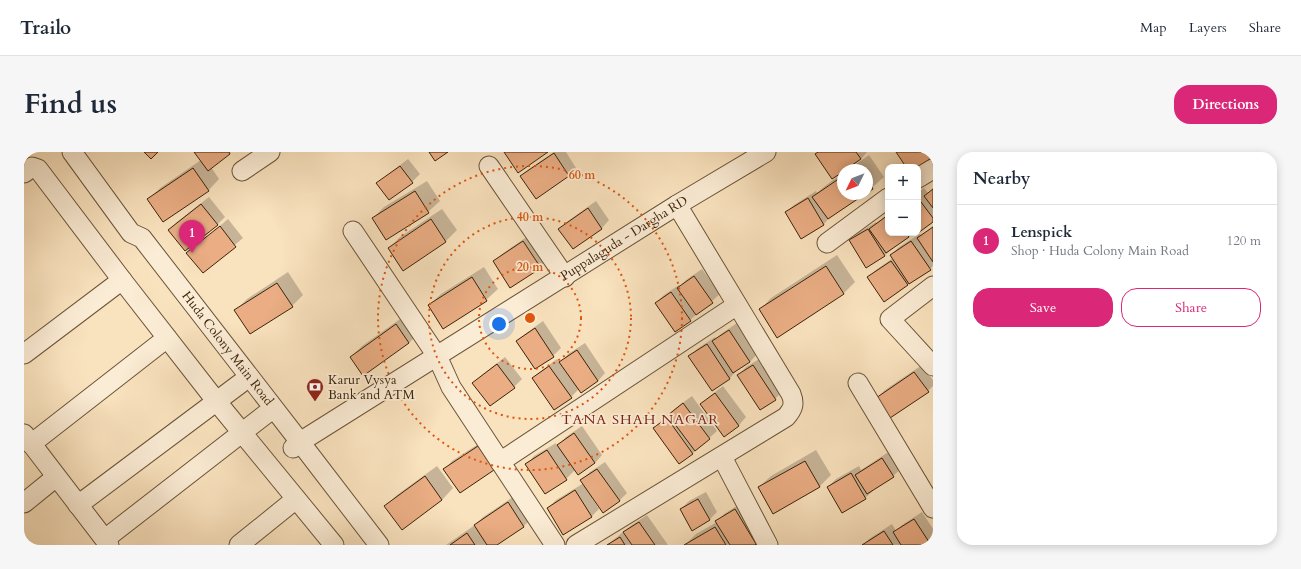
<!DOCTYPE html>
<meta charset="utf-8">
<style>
body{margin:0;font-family:Cardo,serif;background:#f6f6f7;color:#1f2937}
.controls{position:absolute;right:12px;top:12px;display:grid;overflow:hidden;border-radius:8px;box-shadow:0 2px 10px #0003}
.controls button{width:36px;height:36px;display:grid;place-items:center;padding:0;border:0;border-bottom:1px solid #e0e1e3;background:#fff;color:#1f2937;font:20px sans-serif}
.compass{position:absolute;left:813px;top:12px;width:36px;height:36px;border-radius:50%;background:#fff;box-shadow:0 2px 10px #0003;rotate:227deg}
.you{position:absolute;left:475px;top:172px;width:14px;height:14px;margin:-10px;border:3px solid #fff;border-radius:50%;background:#1a73e8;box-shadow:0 0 0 6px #1a73e833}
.badge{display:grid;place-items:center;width:26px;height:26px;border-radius:50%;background:#db2777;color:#fff;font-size:13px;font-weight:700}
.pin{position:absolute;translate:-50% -33px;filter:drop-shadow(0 1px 2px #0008)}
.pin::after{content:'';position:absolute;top:21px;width:14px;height:12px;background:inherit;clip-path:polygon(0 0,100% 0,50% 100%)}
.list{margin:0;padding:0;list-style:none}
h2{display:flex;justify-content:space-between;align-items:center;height:52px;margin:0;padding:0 16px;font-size:17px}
h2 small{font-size:13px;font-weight:400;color:#747a83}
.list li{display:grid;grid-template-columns:26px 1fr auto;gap:12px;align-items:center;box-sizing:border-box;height:72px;padding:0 16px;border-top:1px solid #e0e1e3}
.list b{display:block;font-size:15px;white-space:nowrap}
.list p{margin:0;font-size:13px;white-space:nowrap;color:#747a83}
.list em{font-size:13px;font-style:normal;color:#747a83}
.actions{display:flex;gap:8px;padding:12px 16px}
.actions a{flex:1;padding:9px 0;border:1px solid #db2777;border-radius:16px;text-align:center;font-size:14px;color:#db2777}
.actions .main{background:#db2777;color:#fff}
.map{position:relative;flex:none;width:909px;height:393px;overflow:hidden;border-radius:16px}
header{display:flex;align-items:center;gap:24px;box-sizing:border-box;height:56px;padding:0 20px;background:#fff;border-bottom:1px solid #e0e1e3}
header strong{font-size:19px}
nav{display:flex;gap:22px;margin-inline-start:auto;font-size:14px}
.intro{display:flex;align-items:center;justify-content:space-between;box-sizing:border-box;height:96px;padding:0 24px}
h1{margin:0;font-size:28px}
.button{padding:10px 18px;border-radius:16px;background:#db2777;color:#fff;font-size:14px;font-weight:700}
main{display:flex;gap:24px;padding:0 24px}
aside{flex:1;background:#fff;border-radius:16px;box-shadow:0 2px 10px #0003}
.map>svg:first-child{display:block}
.shadow{fill:#0003}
.building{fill:#eaad84;stroke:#3c240a}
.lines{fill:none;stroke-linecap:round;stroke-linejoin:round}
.street-casing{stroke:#6b5437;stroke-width:21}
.street{stroke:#fbecd5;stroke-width:19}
.ring{fill:none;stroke:#df560c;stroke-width:2;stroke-dasharray:2 4}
.labels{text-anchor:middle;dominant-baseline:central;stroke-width:3.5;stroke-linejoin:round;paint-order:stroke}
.street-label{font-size:13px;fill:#3c240a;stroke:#fbecd5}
.poi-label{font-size:13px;fill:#3c240a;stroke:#fbecd5;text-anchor:start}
.neighbourhood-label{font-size:14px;letter-spacing:1px;fill:#7a1f14;stroke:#fbecd5}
.centre{fill:#df560c;stroke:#fbecd5;stroke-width:2}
.ring-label{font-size:12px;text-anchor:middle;font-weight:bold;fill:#df560c;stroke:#fbecd5;stroke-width:3.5;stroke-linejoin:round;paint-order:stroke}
</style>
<header>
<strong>Trailo</strong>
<nav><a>Map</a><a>Layers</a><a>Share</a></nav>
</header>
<div class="intro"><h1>Find us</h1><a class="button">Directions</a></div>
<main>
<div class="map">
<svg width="909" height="393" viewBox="0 0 909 393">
<rect width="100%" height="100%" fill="#f9e2be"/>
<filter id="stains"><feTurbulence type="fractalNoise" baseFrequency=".005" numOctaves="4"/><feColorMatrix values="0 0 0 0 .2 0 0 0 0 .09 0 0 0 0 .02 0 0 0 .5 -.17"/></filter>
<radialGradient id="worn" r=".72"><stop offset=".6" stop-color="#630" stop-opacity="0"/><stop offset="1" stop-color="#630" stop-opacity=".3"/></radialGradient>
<g class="shadow">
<path d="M172 0H207L187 15 195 27 184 39 125 47 136 36 177 8Z"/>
<path d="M530 0H542L552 16 545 23 512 46 497 24 505 17Z"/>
<path d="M795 0H843L837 7 819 18Z"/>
<path d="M874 0H909V4L892 15H883Z"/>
<path d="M845 3 860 25 843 40V18H824Z"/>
<path d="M384 7 396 22 388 30 354 31 362 24Z"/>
<path d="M819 21V42H839L807 64 800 72 778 86 762 61 770 53 792 39 793 41 801 34Z"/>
<path d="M403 29 416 49 404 60 349 66 360 55Z"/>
<path d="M900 36 904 41 909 36V68L894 79V43L896 41 895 40Z"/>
<path d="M185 45 201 65 193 73 145 78 153 70Z"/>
<path d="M572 49 585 68 578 76 549 96 536 77 544 69Z"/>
<path d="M418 57 433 78 421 90 365 96 376 85Z"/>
<path d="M864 62V81H887L861 103 843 114 826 89 834 81 852 70 853 71Z"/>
<path d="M204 67 219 86 179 120 164 101Z"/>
<path d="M909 74V114L906 117 883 132 844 125 852 118 869 106 867 103 875 95 896 82 897 84Z"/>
<path d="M507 82 524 107 516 115 470 110 478 102Z"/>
<path d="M813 103 831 130 820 141 753 185 736 158 747 146Z"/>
<path d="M460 115 474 137 462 148 419 175 405 153 417 142Z"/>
<path d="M678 117 696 142 666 168 632 151 640 143 655 133 656 134 662 128Z"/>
<path d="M264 120 279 143 268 154 212 158 223 147Z"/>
<path d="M383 162 396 180 385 191 327 205 338 194Z"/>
<path d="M519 169 537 196 529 204 493 189 501 182Z"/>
<path d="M713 171 733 202 726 210 713 218 706 226 688 238 666 204 673 197 691 185 692 187 697 182Z"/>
<path d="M561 191 581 221 574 229 555 237 547 245 509 226 517 219 533 207 536 211 544 202Z"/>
<path d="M481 205 498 227 490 235 450 231 458 223Z"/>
<path d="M737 206 759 239 751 247 737 256 715 223 722 215Z"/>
<path d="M898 213 909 228V234L904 239 853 246 861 238Z"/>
<path d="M699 234 722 265 715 273 700 283 677 252 685 245Z"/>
<path d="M668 244 693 279 668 302 630 276 653 255Z"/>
<path d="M558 274 578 303 571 311 551 318 542 327 503 312 510 304 532 291 533 294 542 285Z"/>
<path d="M462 287 477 310 469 318 421 317 428 309Z"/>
<path d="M792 298 807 323 796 334 750 360 735 335 747 324Z"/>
<path d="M866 299 877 317 869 324 848 337 849 339 841 346 804 335 812 327 835 314 837 318Z"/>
<path d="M581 310 603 341 595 349 570 345 568 346 575 357 567 365 524 356 532 348 560 331 558 328 566 320Z"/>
<path d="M413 314 429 336 418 348 378 376 362 354 373 343Z"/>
<path d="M682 340 693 360 685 368 657 357 665 349Z"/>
<path d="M492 343 507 367 500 374 471 393H422L451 373 459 365Z"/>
<path d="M719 350 740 383 732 391 729 393H661L672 382 693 370 700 362Z"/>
<path d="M898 360 909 377V393H839L845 387 868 372 872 379 878 373Z"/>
<path d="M623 363 644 393H583L608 373Z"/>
</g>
<g class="building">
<path d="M120 0H134L127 7Z"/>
<path d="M170 0H205L206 2 184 19Z"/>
<path d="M405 0H424L411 9Z"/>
<path d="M480 0H524L494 21Z"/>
<path d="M794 0H832L837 7 821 18H819V20L808 27 791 2Z"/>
<path d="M872 0H905L909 5 893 15H882Z"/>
<path d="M530 1 545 24 512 47 496 24Z"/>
<path d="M376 14 389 31 365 48 352 31Z"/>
<path d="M169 16 185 39 139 70 123 47Z"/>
<path d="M819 24V42H841L804 67 788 45Z"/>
<path d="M843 27 849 37 843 41Z"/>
<path d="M909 37V56L900 44Z"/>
<path d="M391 39 405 61 362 88 348 66Z"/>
<path d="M784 46 800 73 777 87 761 60Z"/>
<path d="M894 46 909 66V70L894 81Z"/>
<path d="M177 52 194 73 161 99 144 78Z"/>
<path d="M564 56 578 77 549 97 534 77Z"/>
<path d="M864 63V81H882L885 85 862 101 845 77Z"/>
<path d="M407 67 422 90 379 119 364 96Z"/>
<path d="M196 74 212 95 179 121 162 101Z"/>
<path d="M909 75V110L893 86Z"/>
<path d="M844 77 861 104 842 116 825 88Z"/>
<path d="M499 89 517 116 486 136 469 109Z"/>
<path d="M887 89 907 118 885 132 866 103Z"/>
<path d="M867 109 884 133 860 150 843 125Z"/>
<path d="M802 114 820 142 753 186 735 157Z"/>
<path d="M670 124 689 151 672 163 653 136Z"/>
<path d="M448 125 463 149 419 177 404 153Z"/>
<path d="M253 131 269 155 226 182 210 158Z"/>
<path d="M647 140 667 169 651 180 631 151Z"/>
<path d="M372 172 385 191 339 224 326 205Z"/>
<path d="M511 176 530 205 511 217 492 189Z"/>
<path d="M705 178 726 210 709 221 688 189Z"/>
<path d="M683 192 706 227 688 239 664 204Z"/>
<path d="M553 198 574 229 557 241 535 210Z"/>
<path d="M473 212 491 236 466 254 448 231Z"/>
<path d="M729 213 752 248 736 258 713 223Z"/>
<path d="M525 214 548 246 530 258 508 226Z"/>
<path d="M890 220 905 240 866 266 852 246Z"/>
<path d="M691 241 715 274 700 285 676 252Z"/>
<path d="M659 251 686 287 671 299 644 263Z"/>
<path d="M643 266 669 302 655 312 629 276Z"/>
<path d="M550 281 571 311 554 323 533 293Z"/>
<path d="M454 294 470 318 436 341 419 317Z"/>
<path d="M523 298 543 328 521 342 501 312Z"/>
<path d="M858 306 870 325 843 342 831 323Z"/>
<path d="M781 309 796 335 749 362 734 335Z"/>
<path d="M573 317 596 349 579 361 556 328Z"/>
<path d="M827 321 842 347 818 361 803 335Z"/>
<path d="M401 324 418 348 378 378 360 354Z"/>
<path d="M551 338 568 365 539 383 523 356Z"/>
<path d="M674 347 686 368 668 379 656 357Z"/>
<path d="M484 350 500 375 473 393H463L450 373Z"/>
<path d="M711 357 732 392 731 393H706L691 369Z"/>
<path d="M890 367 907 393H877L869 380Z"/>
<path d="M615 370 631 393H608L599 380Z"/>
<path d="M691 375 702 393H660Z"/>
<path d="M860 379 869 393H838Z"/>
<path d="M443 381 451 393H426Z"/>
<path d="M596 385 601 393H583Z"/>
</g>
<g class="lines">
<defs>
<g id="street">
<path id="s1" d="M48 0 107 81 118 86 276 290 355 393"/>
<path d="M465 14 541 125"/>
<path d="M218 19 246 0"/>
<path d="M0 21 8 15 14 17 98 128 193 250 310 393"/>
<path d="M894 26 909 17"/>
<path d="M329 79 413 204 427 235 531 393"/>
<path d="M803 91 864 46"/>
<path d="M909 134 866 167 909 214"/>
<path d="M0 202 98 128"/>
<path d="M834 231 909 356"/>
<path d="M0 282 85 393"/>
<path d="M7 292 143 186"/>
<path id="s2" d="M269 296 276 290 653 53 742 0"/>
<path d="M698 305 744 393"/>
<path d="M476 310 713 153"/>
<path d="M0 351 32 325"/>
<path d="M54 353 217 231"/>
<path d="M81 387 242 262"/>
<path d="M215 393 272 347"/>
<path d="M552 393 762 265C769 257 771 252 767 242L653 53"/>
</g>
</defs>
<use href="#street" class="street-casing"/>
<use href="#street" class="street"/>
</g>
<g class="ring">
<circle cx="506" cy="166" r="51"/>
<circle cx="506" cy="166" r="101"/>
<circle cx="506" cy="166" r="152"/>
</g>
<defs>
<symbol id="bank-pin" viewBox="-11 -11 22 30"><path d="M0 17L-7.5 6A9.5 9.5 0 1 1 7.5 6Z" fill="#8f2418" stroke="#fbecd5"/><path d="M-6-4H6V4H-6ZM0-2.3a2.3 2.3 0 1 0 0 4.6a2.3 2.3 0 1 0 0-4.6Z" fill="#fff"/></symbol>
</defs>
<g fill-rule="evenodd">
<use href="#bank-pin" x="281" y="225" width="20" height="27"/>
</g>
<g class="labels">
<g class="street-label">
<text stroke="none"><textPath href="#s2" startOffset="392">Puppalaguda - Dargha RD</textPath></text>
<text stroke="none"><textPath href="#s1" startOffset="252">Huda Colony Main Road</textPath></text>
</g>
<g class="poi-label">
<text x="304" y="228">Karur Vysya<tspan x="304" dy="15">Bank and ATM</tspan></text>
</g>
<g class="neighbourhood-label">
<text x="616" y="267">TANA SHAH NAGAR</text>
</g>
</g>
<circle cx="506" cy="166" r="6" class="centre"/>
<g class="ring-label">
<text x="558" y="27">60 m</text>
<text x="506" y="69">40 m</text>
<text x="506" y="119">20 m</text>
</g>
<rect width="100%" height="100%" filter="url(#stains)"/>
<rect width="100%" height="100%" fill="url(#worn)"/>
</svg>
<div class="controls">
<button>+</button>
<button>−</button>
</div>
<svg class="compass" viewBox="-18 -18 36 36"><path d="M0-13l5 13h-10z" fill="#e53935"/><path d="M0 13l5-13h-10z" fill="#747a83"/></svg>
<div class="you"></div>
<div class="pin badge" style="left:168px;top:101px">1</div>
</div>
<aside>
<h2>Nearby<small></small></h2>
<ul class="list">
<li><span class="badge">1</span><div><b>Lenspick</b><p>Shop · Huda Colony Main Road</p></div><em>120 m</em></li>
</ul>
<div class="actions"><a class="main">Save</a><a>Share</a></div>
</aside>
</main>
